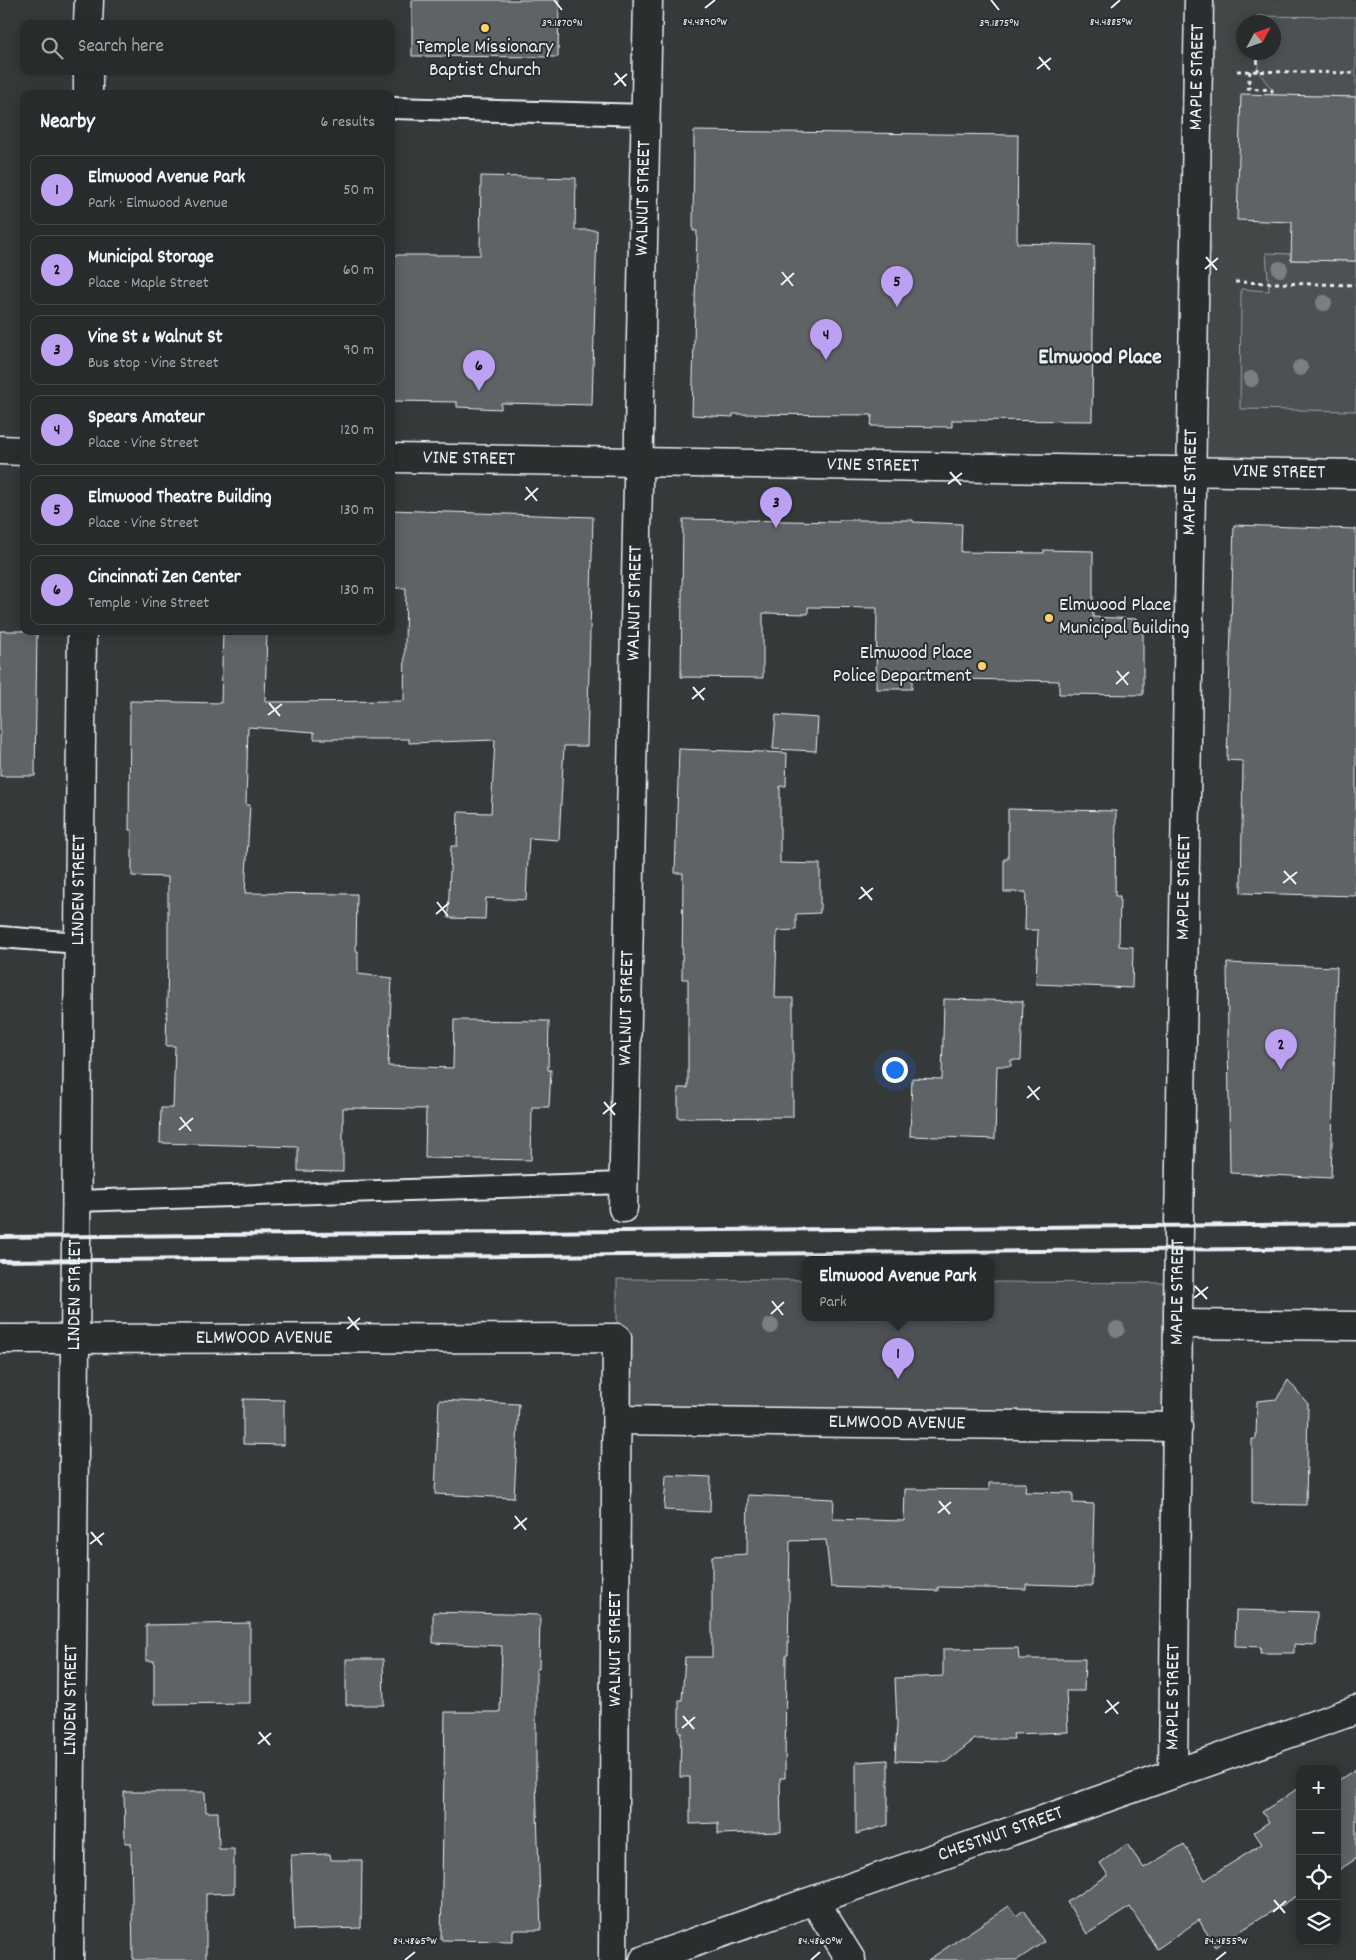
<!DOCTYPE html>
<meta charset="utf-8">
<style>
body{margin:0;font-family:Dekko,sans-serif;background:#343738;color:#f1f3f6}
.controls{position:absolute;right:15px;bottom:15px;display:grid;overflow:hidden;border-radius:10px;box-shadow:0 2px 12px #0003}
.controls button{width:45px;height:45px;display:grid;place-items:center;padding:0;border:0;border-bottom:1px solid #444748;background:#282b2c;color:#f1f3f6;font:25px sans-serif}
.compass{position:absolute;left:1236px;top:15px;width:45px;height:45px;border-radius:50%;background:#282b2c;box-shadow:0 2px 12px #0003;rotate:50deg}
.you{position:absolute;left:894px;top:1069px;width:18px;height:18px;margin:-12px;border:4px solid #fff;border-radius:50%;background:#1a73e8;box-shadow:0 0 0 8px #1a73e833}
.badge{display:grid;place-items:center;width:32px;height:32px;border-radius:50%;background:#bca0f2;color:#111;font-size:16px;font-weight:700}
.pin{position:absolute;translate:-50% -41px;filter:drop-shadow(0 1px 2px #0008)}
.pin::after{content:'';position:absolute;top:26px;width:18px;height:15px;background:inherit;clip-path:polygon(0 0,100% 0,50% 100%)}
.popup{position:absolute;left:802px;top:1256px;width:192px;height:65px;box-sizing:border-box;display:grid;place-content:center;border-radius:10px;background:#282b2c;filter:drop-shadow(0 1px 4px #0005);font-size:16px;white-space:nowrap;color:#a5a7a9}
.popup b{font-size:19px;color:#f1f3f6}
.popup::after{content:'';position:absolute;left:50%;top:100%;margin-left:-10px;border:10px solid transparent;border-top-color:#282b2c}
.list{margin:0;padding:0;list-style:none}
h2{display:flex;justify-content:space-between;align-items:center;height:65px;margin:0;padding:0 20px;font-size:21px}
h2 small{font-size:16px;font-weight:400;color:#a5a7a9}
.list li{display:grid;grid-template-columns:32px 1fr auto;gap:15px;align-items:center;box-sizing:border-box;height:70px;margin:0 10px 10px;padding:0 10px;border:1px solid #444748;border-radius:10px}
.list b{display:block;font-size:19px;white-space:nowrap}
.list p{margin:0;font-size:16px;white-space:nowrap;color:#a5a7a9}
.list em{font-size:16px;font-style:normal;color:#a5a7a9}
.icon{flex:none;width:28px;height:28px;fill:none;stroke:currentColor;stroke-width:2;stroke-linecap:round;stroke-linejoin:round}
.map{position:relative;flex:none;width:1356px;height:1960px;overflow:hidden}
.search{position:absolute;background:#282b2c;box-shadow:0 2px 12px #0003;left:20px;top:20px;width:375px;height:55px;display:flex;align-items:center;gap:12px;box-sizing:border-box;padding:0 18px;border-radius:10px;color:#a5a7a9;font-size:19px}
.panel{position:absolute;background:#282b2c;box-shadow:0 2px 12px #0003;left:20px;top:90px;width:375px;height:545px;border-radius:10px}
.map>svg:first-child{display:block}
.built{fill:#424647;fill-rule:evenodd}
.green{fill:#4d5152;stroke:#9aa1a5}
.building{fill:#5f6365;stroke:#e8f1f8}
.lines{fill:none;stroke-linecap:round;stroke-linejoin:round}
.service-casing{stroke:#e8f1f8;stroke-width:24}
.minor-casing{stroke:#e8f1f8;stroke-width:31}
.secondary-casing{stroke:#e8f1f8;stroke-width:31}
.path{stroke:#e8f1f8;stroke-width:3;stroke-dasharray:4 4;stroke-linecap:butt}
.service{stroke:#2a2d2e;stroke-width:20}
.minor{stroke:#2a2d2e;stroke-width:28}
.secondary{stroke:#2a2d2e;stroke-width:28}
.rail{stroke:#e8f1f8;stroke-width:4}
.tree{fill:#7a7f83}
.ticks{fill:none;stroke:#e8f1f8;stroke-width:2}
.poi-dot{fill:#ffd166;stroke:#2a2d2e;stroke-width:2}
.labels{text-anchor:middle;dominant-baseline:central;stroke-width:4;stroke-linejoin:round;paint-order:stroke}
.poi-label{font-size:20px;fill:#e8f1f8;stroke:#2a2d2e}
.street-label{font-size:20px;fill:#e8f1f8;stroke:#2a2d2e}
.quarter-label{font-size:22px;font-weight:bold;fill:#e8f1f8;stroke:#2a2d2e}
.ticks-label{font-size:12px;text-anchor:middle;fill:#e8f1f8;stroke:#2a2d2e;stroke-width:4;stroke-linejoin:round;paint-order:stroke}
</style>
<div class="map">
<svg width="1356" height="1960" viewBox="0 0 1356 1960">
<rect width="100%" height="100%" fill="#35393a"/>
<filter id="ink" filterUnits="userSpaceOnUse"><feTurbulence type="fractalNoise" baseFrequency=".02" numOctaves="2"/><feDisplacementMap in="SourceGraphic" scale="10" xChannelSelector="R" yChannelSelector="G"/><feConvolveMatrix kernelMatrix="1 2 1 2 8 2 1 2 1" color-interpolation-filters="sRGB"/></filter>
<g filter="url(#ink)">
<path class="built" d="M1199 0H1356V474L1192 471ZM1244 22H1274V52H1244Z"/>
<g class="green">
<path d="M1257 16 1356 17V97L1272 95V90L1258 71 1257 53 1274 52V22H1257Z"/>
<path d="M1266 253 1291 254V260L1356 261V411L1240 409 1241 289 1269 291Z"/>
<path d="M617 1279 805 1280 806 1318H990L991 1282 1180 1283 1178 1427 617 1420Z"/>
</g>
<g class="building">
<path d="M412 0H559L558 57 412 56Z"/>
<path d="M1241 94 1356 97V261L1291 260 1292 222 1237 220Z"/>
<path d="M694 131 1018 135 1017 243 1094 245 1092 421 952 420V427L871 426 872 415 733 414V417L692 415 697 231H693Z"/>
<path d="M481 176 576 178 575 230H597L592 405 501 403V409L457 407V402L391 401V255H480Z"/>
<path d="M391 510 593 517 587 746H564L559 840 529 838 526 900 486 898 485 919 448 918 451 846H457L458 812 491 813 495 740 409 743V739H314V732L248 727 246 805H250L245 893 357 894 356 951H358V974L392 978 388 1066 453 1068 454 1020 549 1021 548 1070H551L549 1107H532L531 1160 425 1158 426 1109 343 1108V1172L298 1171V1147L160 1143 161 1108H173L175 1046H166L168 957V877L132 876V830H129L130 701 221 703 223 631H267L265 702 404 701 406 588H391Z"/>
<path d="M683 519 839 522V520H913V522L962 524 961 552 1044 553V550L1093 551V617L1137 619 1138 623H1143V695L1059 694V681L912 678V689H876L877 608 808 607V614L763 613V678L681 677Z"/>
<path d="M1234 525 1356 529V896L1241 893 1243 761 1227 760Z"/>
<path d="M0 631H37L35 776H0Z"/>
<path d="M776 715 818 718 816 751 773 749Z"/>
<path d="M679 749 787 753 786 786H780V863L820 864V913L796 914V930L777 931 775 998H793V1117L678 1118V1088H688V979H682L683 873H675Z"/>
<path d="M1008 809 1116 811 1115 896H1120L1119 946 1133 947 1132 988 1036 984 1038 930H1025L1026 892H1004V859H1008Z"/>
<path d="M1227 963 1337 967 1331 1178 1230 1173Z"/>
<path d="M944 999 1023 1001 1021 1060H1011V1066H997L995 1139 910 1136 912 1078 942 1079Z"/>
<path d="M1288 1380 1308 1404 1306 1505 1252 1504V1439H1256L1257 1401 1277 1399Z"/>
<path d="M243 1399 284 1400V1445L243 1444Z"/>
<path d="M439 1400 519 1404 514 1498 435 1494Z"/>
<path d="M666 1475 711 1477 710 1512 664 1510Z"/>
<path d="M989 1483H1026L1025 1492 1073 1493V1503L1094 1504 1092 1586 1026 1584V1589L938 1587V1591L831 1587 826 1540 790 1541 788 1655H786L785 1778H780L781 1832 718 1834V1823L690 1824V1777H680L681 1732H679V1700H682L685 1657H712V1556L747 1554 748 1495 834 1499 833 1519 904 1521 905 1489 989 1490Z"/>
<path d="M1236 1610 1317 1612 1316 1645 1294 1644V1653H1260L1261 1647 1235 1646Z"/>
<path d="M433 1612 540 1615 539 1669H536V1782L541 1930H513V1941L441 1940 445 1712H500L502 1646 433 1643Z"/>
<path d="M250 1623V1703L154 1704V1661H146V1625Z"/>
<path d="M1018 1648 1019 1659H1085L1084 1691H1066L1068 1732 1013 1734 1014 1739H975L946 1762 895 1761 897 1724 895 1678 943 1676V1649Z"/>
<path d="M346 1659H383L384 1705H346Z"/>
<path d="M888 1760V1825L856 1834V1762Z"/>
<path d="M1356 1769V1859L1337 1871V1781Z"/>
<path d="M1300 1787V1894L1215 1947 1199 1920 1157 1949 1130 1907 1087 1934 1067 1902 1108 1875 1100 1863 1127 1844 1144 1868 1184 1844 1205 1880 1262 1844 1254 1832 1269 1822 1262 1812Z"/>
<path d="M124 1792H205L206 1812H218L219 1849H234V1893L206 1894V1960H133L131 1843H125Z"/>
<path d="M330 1854 331 1860H362L361 1928 294 1930 291 1855Z"/>
<path d="M1009 1906 1016 1916 1024 1910 1044 1942 1017 1960H928Z"/>
</g>
<g class="lines">
<defs>
<g id="service">
<path d="M393 108 646 115"/>
<path d="M0 937 79 943"/>
<path d="M76 1201 624 1183"/>
</g>
<g id="minor">
<path d="M88 24 89 0"/>
<path d="M88 94V71"/>
<path id="s1" d="M623 1208 648 0"/>
<path d="M1179 1324 1356 1326"/>
<path id="s2" d="M0 1339 617 1338 613 1960"/>
<path id="s3" d="M617 1420 1178 1427"/>
<path id="s4" d="M1173 1773 1179 1226 1199 0"/>
<path d="M815 1902 851 1960"/>
<path id="s5" d="M69 1960 82 631"/>
<path id="s6" d="M644 1960C882 1878 1118 1792 1356 1710"/>
</g>
<g id="secondary">
<path d="M0 450 24 451"/>
<path id="s7" d="M391 458 1356 474"/>
</g>
</defs>
<use href="#service" class="service-casing"/>
<use href="#minor" class="minor-casing"/>
<use href="#secondary" class="secondary-casing"/>
<g class="path">
<path d="M1257 22V16"/>
<path d="M1257 52 1258 71"/>
<path d="M1237 71 1356 73"/>
<path d="M1250 71 1248 88 1272 90V95"/>
<path d="M1235 282 1356 285"/>
</g>
<use href="#service" class="service"/>
<use href="#minor" class="minor"/>
<use href="#secondary" class="secondary"/>
<g class="rail">
<path d="M0 1237 1356 1224"/>
<path d="M0 1261 1356 1248"/>
</g>
</g>
<g class="tree">
<circle cx="1280" cy="269" r="8"/>
<circle cx="1324" cy="303" r="8"/>
<circle cx="1300" cy="368" r="8"/>
<circle cx="1251" cy="379" r="8"/>
<circle cx="771" cy="1326" r="8"/>
<circle cx="1117" cy="1329" r="8"/>
</g>
</g>
<path class="ticks" d="M554 0 562 10M991 0 999 10M705 8 715 0M1111 8 1120 0M1039 57 1050 70M1037 69 1051 58M615 73 626 86M614 85 627 74M1206 257 1217 270M1205 269 1218 258M782 272 793 286M781 285 794 273M950 472 961 485M948 484 962 473M526 487 537 501M525 500 538 488M1117 671 1128 685M1116 684 1129 672M693 687 704 700M692 699 705 688M269 703 280 716M268 715 282 704M1284 871 1296 884M1283 883 1297 872M861 887 872 900M859 899 873 888M437 902 448 916M436 914 449 903M1028 1086 1039 1100M1027 1098 1040 1087M604 1102 615 1115M603 1114 616 1103M180 1117 191 1131M179 1130 193 1118M1195 1286 1207 1299M1194 1298 1208 1287M772 1301 783 1315M771 1314 784 1302M348 1317 359 1330M347 1329 360 1318M939 1501 950 1514M938 1513 951 1502M515 1516 526 1530M514 1529 527 1518M91 1532 102 1545M90 1544 104 1533M1107 1700 1118 1714M1105 1713 1119 1702M683 1716 694 1729M682 1728 695 1717M259 1732 270 1745M258 1744 271 1733M1274 1900 1285 1913M1273 1912 1286 1901M405 1960 415 1952M811 1960 820 1952M1216 1960 1226 1952"/>
<g class="poi-dot">
<circle cx="485" cy="28" r="5"/>
<circle cx="1049" cy="618" r="5"/>
<circle cx="982" cy="666" r="5"/>
</g>
<g class="labels">
<g class="poi-label">
<text x="485" y="48">Temple Missionary<tspan x="485" dy="23">Baptist Church</tspan></text>
<text x="1059" y="606" text-anchor="start">Elmwood Place<tspan x="1059" dy="23">Municipal Building</tspan></text>
<text x="972" y="654" text-anchor="end">Elmwood Place<tspan x="972" dy="23">Police Department</tspan></text>
</g>
<g class="street-label">
<text stroke="none"><textPath href="#s4" startOffset="1696">MAPLE STREET</textPath></text>
<text stroke="none"><textPath href="#s1" startOffset="1010">WALNUT STREET</textPath></text>
<text stroke="none"><textPath href="#s7" startOffset="78">VINE STREET</textPath></text>
<text stroke="none"><textPath href="#s7" startOffset="482">VINE STREET</textPath></text>
<text stroke="none"><textPath href="#s7" startOffset="888">VINE STREET</textPath></text>
<text stroke="none"><textPath href="#s4" startOffset="1291">MAPLE STREET</textPath></text>
<text stroke="none"><textPath href="#s1" startOffset="605">WALNUT STREET</textPath></text>
<text stroke="none"><textPath href="#s4" startOffset="886">MAPLE STREET</textPath></text>
<text stroke="none"><textPath href="#s5" startOffset="1070">LINDEN STREET</textPath></text>
<text stroke="none"><textPath href="#s1" startOffset="200">WALNUT STREET</textPath></text>
<text stroke="none"><textPath href="#s4" startOffset="481">MAPLE STREET</textPath></text>
<text stroke="none"><textPath href="#s5" startOffset="665">LINDEN STREET</textPath></text>
<text stroke="none"><textPath href="#s2" startOffset="264">ELMWOOD AVENUE</textPath></text>
<text stroke="none"><textPath href="#s3" startOffset="280">ELMWOOD AVENUE</textPath></text>
<text transform="translate(616 1649) rotate(-90)">WALNUT STREET</text>
<text stroke="none"><textPath href="#s4" startOffset="76">MAPLE STREET</textPath></text>
<text stroke="none"><textPath href="#s5" startOffset="260">LINDEN STREET</textPath></text>
<text stroke="none"><textPath href="#s6" startOffset="378">CHESTNUT STREET</textPath></text>
</g>
<g class="quarter-label">
<text x="1100" y="358">Elmwood Place</text>
</g>
</g>
<g class="ticks-label">
<text x="705" y="25">84.4890°W</text>
<text x="1111" y="25">84.4885°W</text>
<text x="562" y="26">39.1870°N</text>
<text x="999" y="26">39.1875°N</text>
<text x="415" y="1944">84.4865°W</text>
<text x="820" y="1944">84.4860°W</text>
<text x="1226" y="1944">84.4855°W</text>
</g>
</svg>
<div class="controls">
<button>+</button>
<button>−</button>
<button><svg class="icon" aria-label="locate" viewBox="0 0 24 24"><circle cx="12" cy="12" r="6"/><path d="M12 2v4M12 18v4M2 12h4M18 12h4"/></svg></button>
<button><svg class="icon" aria-label="layers" viewBox="0 0 24 24"><path d="M12 4l9 5-9 5-9-5zM3 14l9 5 9-5"/></svg></button>
</div>
<svg class="compass" viewBox="-18 -18 36 36"><path d="M0-13l5 13h-10z" fill="#e53935"/><path d="M0 13l5-13h-10z" fill="#a5a7a9"/></svg>
<div class="you"></div>
<div class="pin badge" style="left:898px;top:1379px">1</div>
<div class="popup"><b>Elmwood Avenue Park</b>Park</div>
<div class="pin badge" style="left:1281px;top:1070px">2</div>
<div class="pin badge" style="left:776px;top:528px">3</div>
<div class="pin badge" style="left:826px;top:360px">4</div>
<div class="pin badge" style="left:897px;top:307px">5</div>
<div class="pin badge" style="left:479px;top:391px">6</div>
<div class="search"><svg class="icon" aria-label="search" viewBox="0 0 24 24"><circle cx="10" cy="10" r="6"/><path d="M15 15l6 6"/></svg>Search here</div>
<section class="panel">
<h2>Nearby<small>6 results</small></h2>
<ul class="list">
<li><span class="badge">1</span><div><b>Elmwood Avenue Park</b><p>Park · Elmwood Avenue</p></div><em>50 m</em></li>
<li><span class="badge">2</span><div><b>Municipal Storage</b><p>Place · Maple Street</p></div><em>60 m</em></li>
<li><span class="badge">3</span><div><b>Vine St &amp; Walnut St</b><p>Bus stop · Vine Street</p></div><em>90 m</em></li>
<li><span class="badge">4</span><div><b>Spears Amateur</b><p>Place · Vine Street</p></div><em>120 m</em></li>
<li><span class="badge">5</span><div><b>Elmwood Theatre Building</b><p>Place · Vine Street</p></div><em>130 m</em></li>
<li><span class="badge">6</span><div><b>Cincinnati Zen Center</b><p>Temple · Vine Street</p></div><em>130 m</em></li>
</ul>
</section>
</div>
